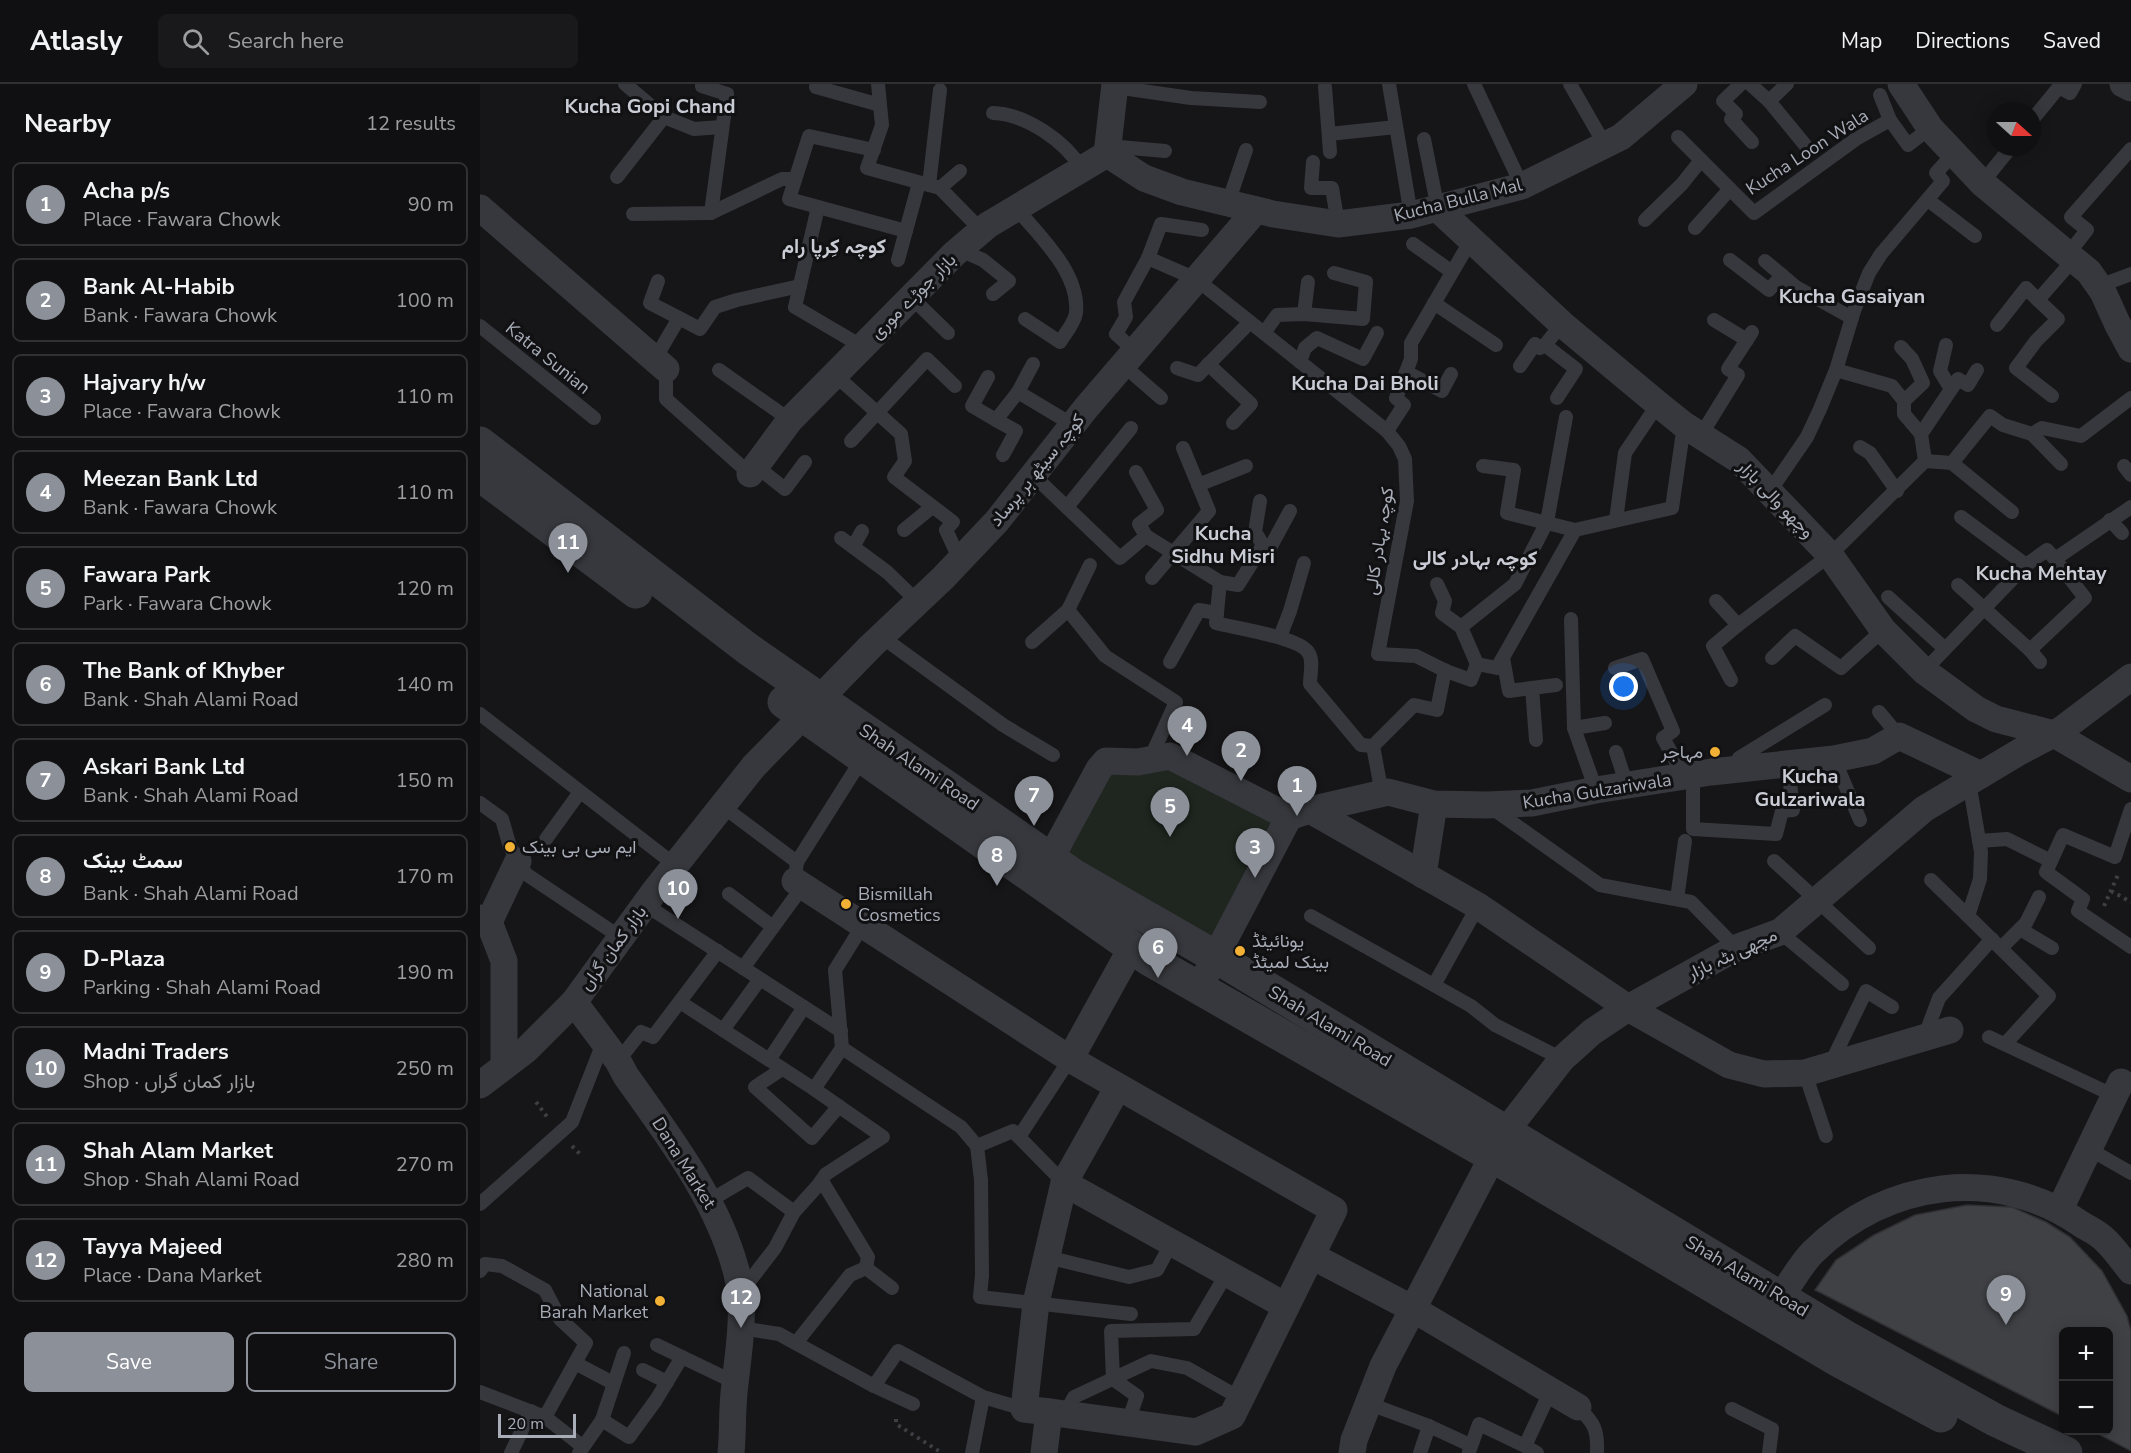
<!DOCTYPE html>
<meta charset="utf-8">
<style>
body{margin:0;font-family:"Nunito Sans",Vazirmatn,sans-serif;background:#19191b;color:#f1f3f6}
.controls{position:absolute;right:18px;bottom:18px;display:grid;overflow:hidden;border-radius:9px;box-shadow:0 3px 15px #0003}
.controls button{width:54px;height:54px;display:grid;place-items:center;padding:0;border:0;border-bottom:2px solid #303032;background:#101012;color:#f1f3f6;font:30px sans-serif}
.compass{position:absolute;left:1507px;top:18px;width:54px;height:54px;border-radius:50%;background:#101012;box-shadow:0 3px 15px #0003;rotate:111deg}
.scale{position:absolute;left:18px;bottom:15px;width:78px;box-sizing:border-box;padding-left:6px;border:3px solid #a8adb8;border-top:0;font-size:16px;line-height:21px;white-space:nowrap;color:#a8adb8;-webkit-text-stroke:4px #111113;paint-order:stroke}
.you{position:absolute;left:1144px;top:603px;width:21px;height:21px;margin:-15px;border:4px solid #fff;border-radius:50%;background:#1a73e8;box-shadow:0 0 0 9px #1a73e833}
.badge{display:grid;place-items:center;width:39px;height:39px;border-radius:50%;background:#8c9099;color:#fff;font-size:20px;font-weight:700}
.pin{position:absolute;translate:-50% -50px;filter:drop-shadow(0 2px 3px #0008)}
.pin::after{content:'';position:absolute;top:32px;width:21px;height:18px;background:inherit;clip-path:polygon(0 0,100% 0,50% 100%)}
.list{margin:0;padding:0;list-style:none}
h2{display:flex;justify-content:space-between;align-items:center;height:78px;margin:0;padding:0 24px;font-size:26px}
h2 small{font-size:20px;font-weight:400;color:#9c9d9f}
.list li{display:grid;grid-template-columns:39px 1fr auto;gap:18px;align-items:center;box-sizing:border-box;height:84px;margin:0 12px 12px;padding:0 12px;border:2px solid #303032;border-radius:9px}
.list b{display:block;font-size:22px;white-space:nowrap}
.list p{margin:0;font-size:20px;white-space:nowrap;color:#9c9d9f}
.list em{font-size:20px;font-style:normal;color:#9c9d9f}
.actions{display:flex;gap:12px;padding:18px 24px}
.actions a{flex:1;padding:14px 0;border:2px solid #8c9099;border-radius:9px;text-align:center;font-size:21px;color:#8c9099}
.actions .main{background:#8c9099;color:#fff}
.icon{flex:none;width:33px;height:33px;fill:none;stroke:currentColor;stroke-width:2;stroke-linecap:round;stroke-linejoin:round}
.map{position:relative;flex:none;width:1651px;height:1369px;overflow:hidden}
header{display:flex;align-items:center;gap:36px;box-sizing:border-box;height:84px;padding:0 30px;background:#101012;border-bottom:2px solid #303032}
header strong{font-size:28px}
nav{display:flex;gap:33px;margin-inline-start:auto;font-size:21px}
.search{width:420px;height:54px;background:#19191b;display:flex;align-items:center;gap:15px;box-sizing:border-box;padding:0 21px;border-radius:9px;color:#9c9d9f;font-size:22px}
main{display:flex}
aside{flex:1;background:#101012}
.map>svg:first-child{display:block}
.green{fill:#1e261f}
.building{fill:#404145;stroke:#303034;stroke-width:1.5}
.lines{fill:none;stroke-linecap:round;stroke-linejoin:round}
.path{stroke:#3d3f44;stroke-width:4;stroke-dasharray:3 4.5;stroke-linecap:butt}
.service{stroke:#37383d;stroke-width:14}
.minor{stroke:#37383d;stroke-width:27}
.tertiary{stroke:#37383d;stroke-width:33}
.poi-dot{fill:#f2b134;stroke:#111113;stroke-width:2}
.labels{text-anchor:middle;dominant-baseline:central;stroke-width:6;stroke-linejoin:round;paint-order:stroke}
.street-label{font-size:18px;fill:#a8adb8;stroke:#111113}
.poi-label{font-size:18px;fill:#a8adb8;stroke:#111113;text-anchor:start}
.neighbourhood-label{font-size:20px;font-weight:bold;fill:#c9ccd4;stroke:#111113}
</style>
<header>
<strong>Atlasly</strong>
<div class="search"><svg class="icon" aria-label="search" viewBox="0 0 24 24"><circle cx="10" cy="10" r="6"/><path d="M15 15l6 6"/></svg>Search here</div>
<nav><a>Map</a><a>Directions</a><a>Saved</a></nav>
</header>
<main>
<aside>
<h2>Nearby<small>12 results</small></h2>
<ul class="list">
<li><span class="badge">1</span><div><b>Acha p/s</b><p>Place · Fawara Chowk</p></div><em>90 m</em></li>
<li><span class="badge">2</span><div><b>Bank Al-Habib</b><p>Bank · Fawara Chowk</p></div><em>100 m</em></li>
<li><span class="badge">3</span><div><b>Hajvary h/w</b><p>Place · Fawara Chowk</p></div><em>110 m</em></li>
<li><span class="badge">4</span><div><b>Meezan Bank Ltd</b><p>Bank · Fawara Chowk</p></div><em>110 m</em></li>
<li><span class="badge">5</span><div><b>Fawara Park</b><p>Park · Fawara Chowk</p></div><em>120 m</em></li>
<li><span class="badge">6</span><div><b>The Bank of Khyber</b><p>Bank · Shah Alami Road</p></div><em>140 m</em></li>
<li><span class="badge">7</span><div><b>Askari Bank Ltd</b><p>Bank · Shah Alami Road</p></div><em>150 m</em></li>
<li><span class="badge">8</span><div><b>سمٹ بینک</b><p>Bank · Shah Alami Road</p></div><em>170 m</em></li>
<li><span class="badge">9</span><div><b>D-Plaza</b><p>Parking · Shah Alami Road</p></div><em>190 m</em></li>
<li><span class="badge">10</span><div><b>Madni Traders</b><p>Shop · بازار کمان گراں</p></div><em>250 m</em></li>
<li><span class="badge">11</span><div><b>Shah Alam Market</b><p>Shop · Shah Alami Road</p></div><em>270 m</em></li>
<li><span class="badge">12</span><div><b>Tayya Majeed</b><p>Place · Dana Market</p></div><em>280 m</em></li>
</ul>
<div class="actions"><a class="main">Save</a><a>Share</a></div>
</aside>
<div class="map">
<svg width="1651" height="1369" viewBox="0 0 1651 1369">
<rect width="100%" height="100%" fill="#161618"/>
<path class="green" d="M670 675 809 733 736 873 571 773 619 685Z"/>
<path class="building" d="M1487 1121 1532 1123 1566 1138 1590 1153 1622 1187 1647 1232 1651 1247V1367L1611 1346H1628V1248H1584V1333L1335 1206 1356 1176 1394 1151 1435 1131Z"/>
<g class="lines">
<g class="path">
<path d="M1631 807 1651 818"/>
<path d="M1624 822 1638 791"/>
<path d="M56 1018 68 1034"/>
<path d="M92 1062 102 1072"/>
<path d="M416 1335V1340L462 1369"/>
</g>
<g class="service">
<path d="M145 0 184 33 214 45 242 43"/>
<path d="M398 0 402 41 387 84 460 104 502 147"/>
<path d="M909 0 931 131"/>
<path d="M994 0 1042 102"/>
<path d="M1090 0 1125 61"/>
<path d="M1261 0 1243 17 1256 30 1251 35 1272 58"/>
<path d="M1270 0 1289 17 1330 67"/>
<path d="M336 3 400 21"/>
<path d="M635 3 711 14 780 18"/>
<path d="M845 3 850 68"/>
<path d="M1400 11 1410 36"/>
<path d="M1289 17 1307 0"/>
<path d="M513 29C546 30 585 57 602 85"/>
<path d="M1552 36 1579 3 1590 9 1595 0"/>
<path d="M849 50 916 43"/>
<path d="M1198 53 1274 129 1376 55 1410 36 1428 61 1450 44"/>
<path d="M944 55 958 125"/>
<path d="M628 62 685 67"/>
<path d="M394 66 329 52 309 115 426 147"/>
<path d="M833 78 831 104H852L858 140"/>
<path d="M137 93 184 33"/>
<path d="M1502 99 1531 63"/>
<path d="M449 101 460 6"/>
<path d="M460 104 480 87"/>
<path d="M1448 116 1495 152"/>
<path d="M748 119 766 66"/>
<path d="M338 123 315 223 383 263"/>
<path d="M537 125C560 153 600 189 596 229 595 238 585 250 580 258L545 235"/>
<path d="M231 129 302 95H315"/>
<path d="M153 130 231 129 247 10 222 2V0"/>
<path d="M1165 136 1202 100 1221 76"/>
<path d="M1215 144 1250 105"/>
<path d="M933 160 972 188"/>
<path d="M480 166 503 176 529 197 513 210"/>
<path d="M1588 170 1607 146 1591 133 1651 65"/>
<path d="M668 174 681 140 722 146"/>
<path d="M418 176 439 99"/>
<path d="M1250 176 1289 206 1302 191"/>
<path d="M1285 177 1316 203 1372 234"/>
<path d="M178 197 170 219 199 234"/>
<path d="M1619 202 1651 190"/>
<path d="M432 214 468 249"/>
<path d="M954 219 1016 261"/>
<path d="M824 230 828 198"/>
<path d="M1234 236 1267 256"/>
<path d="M1517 241 1546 204 1558 216"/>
<path d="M0 242 114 334"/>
<path d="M784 249 797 231 824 230 883 235 886 198 854 189"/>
<path d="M1466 261 1460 287 1471 305"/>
<path d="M1421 263 1432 275 1443 299 1424 317"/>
<path d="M655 267 636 250 646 233 644 218 668 174 716 195 907 347 919 362 925 375 927 417 898 570 936 572 966 587 991 596 997 580 1017 584 1095 446 1192 424 1204 341"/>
<path d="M175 275 199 234 220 245 235 223 257 216 320 202"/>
<path d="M820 278 825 264 837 254 883 275 897 249"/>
<path d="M728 280 771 320 753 339"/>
<path d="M643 281 681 314"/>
<path d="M1040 282 1055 260 1060 264 1065 261"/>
<path d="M697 284 718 291 770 238"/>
<path d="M186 285V315L270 390"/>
<path d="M239 286 310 336"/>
<path d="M1356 286 1412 302 1424 317V330L1441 350"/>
<path d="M926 288 962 307 971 290"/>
<path d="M354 290 421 350 425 377 414 393 473 438 466 446 480 476"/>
<path d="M508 293 492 322 516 336 538 308 553 280"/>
<path d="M538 308 593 341"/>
<path d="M1572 312 1536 284 1556 257 1578 235 1558 216 1594 175"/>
<path d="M1077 314 1096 285 1065 261 1082 240"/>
<path d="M516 336 536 347 523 371"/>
<path d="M907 347 924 321 916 314 931 275V259L991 156"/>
<path d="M1552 350 1581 380"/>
<path d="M1221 351 1258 291 1248 285 1272 248"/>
<path d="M371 357 447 275 475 302"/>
<path d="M1380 363 1390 369 1417 407"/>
<path d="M1445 377 1441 350 1478 295 1488 301 1497 286"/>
<path d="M1472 379 1532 428"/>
<path d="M276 382 305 405 325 378"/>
<path d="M1003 382 1034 386 1027 429 1095 446"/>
<path d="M1644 382 1651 391"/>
<path d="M656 388 677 426 659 440 666 452"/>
<path d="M553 391 640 474 666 452 740 498 736 539C755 544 818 553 828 568 834 576 830 590 830 600L881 661 893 662"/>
<path d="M718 401 766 382"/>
<path d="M1290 407 1327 353 1340 325 1356 286 1374 227 1389 189 1401 170 1463 97 1456 89 1474 69"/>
<path d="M780 417 775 448 783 461"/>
<path d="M587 423 651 344"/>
<path d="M1481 433 1546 481"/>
<path d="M1136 436 1145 369 1178 320"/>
<path d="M1630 436 1642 449"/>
<path d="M424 446 452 423"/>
<path d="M361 454 407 488 438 518"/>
<path d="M373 463 382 447"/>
<path d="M672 494 729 427 703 364"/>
<path d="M740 498 758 501 783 461 790 464 810 427"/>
<path d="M957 500 965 517 962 529 981 543 997 580"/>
<path d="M1478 501 1550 566 1605 514 1575 475"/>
<path d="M1408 513 1464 564"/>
<path d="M1236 517 1258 541"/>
<path d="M588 526 625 572 696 618 670 675"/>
<path d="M1091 535 1094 644 1116 706"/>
<path d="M981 543 1035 500 1067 438 1086 333"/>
<path d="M402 553 523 641 573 671"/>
<path d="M800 553 810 527 824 479"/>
<path d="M552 558 588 526 610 481"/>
<path d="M1550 566 1560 578"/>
<path d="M1023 574 1029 607 1052 604 1056 656"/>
<path d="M1292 574 1315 552 1361 584 1403 546"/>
<path d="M690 578 719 526 737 529"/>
<path d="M1135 584 1162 575 1193 647 1183 654 1204 692"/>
<path d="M1444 587 1546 481 1567 466 1575 475 1651 423"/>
<path d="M1251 596 1233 562 1258 541 1350 471 1445 377 1472 379 1510 332 1523 341 1552 350 1562 344 1601 352 1651 314"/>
<path d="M1052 604 1076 601"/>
<path d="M1399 628 1419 652"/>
<path d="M0 630 195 781"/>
<path d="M1094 644 1125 639"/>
<path d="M1136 668 1147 702"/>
<path d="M1354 675 1380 736"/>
<path d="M1261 685 1259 674 1345 621"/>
<path d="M1213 691V745L1296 750 1302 727 1313 726 1308 680"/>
<path d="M1489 698 1501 768 1500 795 1488 832 1569 912 1525 960"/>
<path d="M902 710 893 662 934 621 957 626 965 586"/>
<path d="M0 719 22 735 30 763 46 790 140 853"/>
<path d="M242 722 317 778 316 786"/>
<path d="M1012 724 1120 801 1211 818 1256 864"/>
<path d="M1651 725 1635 773 1583 751 1566 788 1603 815 1598 827 1651 863"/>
<path d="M66 755 100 708"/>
<path d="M1499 757 1527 755 1571 777"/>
<path d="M1294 777 1389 864"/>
<path d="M317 778 382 675"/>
<path d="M1451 796 1488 832"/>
<path d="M249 810 293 843"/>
<path d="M1197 815 1205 757"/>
<path d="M164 820 361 947"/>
<path d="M831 832 991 922 1015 941 1082 975"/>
<path d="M383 841 355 886 362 964 481 1043 497 1062 501 1096 502 1191 500 1213 651 1230"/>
<path d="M1540 845 1572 864"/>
<path d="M1300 848 1362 900"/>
<path d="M1521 864 1546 839 1559 813"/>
<path d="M263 884 323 802"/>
<path d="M954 901 998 822"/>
<path d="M200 918 334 1005 362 964"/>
<path d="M243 946 280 895"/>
<path d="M1509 953 1635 1012"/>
<path d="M1444 954 1459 914 1512 855"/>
<path d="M289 976 324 923"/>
<path d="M138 977 161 948 173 953 238 867"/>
<path d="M1351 979 1386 907 1412 923"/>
<path d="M302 985 275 1003 332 1054 359 1022"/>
<path d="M1325 989 1346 1052"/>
<path d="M334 1005 403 1053 346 1090 339 1100"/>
<path d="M539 1053 590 975"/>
<path d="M497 1062 533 1047 584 1099"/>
<path d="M1609 1065 1651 1089"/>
<path d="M229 1117 268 1094 314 1128"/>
<path d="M0 1120 92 1038 123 959"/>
<path d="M567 1173 649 1193 677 1186 692 1158"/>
<path d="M0 1187 5 1180 22 1182 65 1206 80 1235 106 1259 65 1333"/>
<path d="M261 1208 295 1164 314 1128 342 1097 388 1173 386 1184 412 1204"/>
<path d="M261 1244 299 1250 394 1302 433 1320"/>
<path d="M316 1259 370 1191 386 1184"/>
<path d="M177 1261 256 1299"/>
<path d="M95 1279 133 1299"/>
<path d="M163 1286 187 1298"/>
<path d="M394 1302 418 1267 503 1313 544 1325"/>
<path d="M0 1308 65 1333 102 1362"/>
<path d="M887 1319 949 1342 990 1361"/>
<path d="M1098 1323C1114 1339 1118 1345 1117 1369"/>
<path d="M1252 1325 1292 1345 1289 1369"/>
<path d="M585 1330 594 1313 671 1277 707 1284 760 1314"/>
<path d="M122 1336 144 1269"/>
<path d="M648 1338 657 1312 633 1295 631 1247 714 1245 747 1189"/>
<path d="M989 1368 999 1340 1045 1362"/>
<path d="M31 1369 51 1327"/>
<path d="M99 1369 122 1336 149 1353 176 1316 202 1273"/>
<path d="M492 1369 503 1313"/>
<path d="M940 1369 949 1342"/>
<path d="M1057 1369 1045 1362 1071 1306"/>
</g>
<g class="minor">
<path d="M1421 0 1450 44 1502 99 1609 188 1623 208 1637 239 1651 265"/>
<path d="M1643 0 1651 4"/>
<path d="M627 70 664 94 702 108 793 130 858 140 931 131 1042 102 1141 53 1204 0"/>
<path d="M627 70 635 0"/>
<path d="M0 124 186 285"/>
<path d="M958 125 1082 240 1178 320 1204 341 1259 376 1350 471 1403 546 1444 587 1496 625 1516 635 1574 650 1651 695"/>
<path d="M270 390 310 336 474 170 508 141 627 70"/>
<path d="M830 726 908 708 954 720 1007 721 1052 719 1116 706 1231 688 1354 675 1393 667 1419 652 1501 691"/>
<path d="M809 733 830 726 998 822 1148 924 1249 981 1284 990 1325 989 1470 946"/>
<path d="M943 791 954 720"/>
<path d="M561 792 619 685 626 677 658 678 690 672 809 733 719 904"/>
<path d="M315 797 590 975 854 1126 752 1332 716 1348 569 1328"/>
<path d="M0 834 9 838 38 777"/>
<path d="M9 838 24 877V982"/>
<path d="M94 918 138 977 146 992C189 1053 236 1113 256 1186 267 1227 258 1268 254 1309 252 1329 253 1349 251 1369"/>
<path d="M590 975 652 863"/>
<path d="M0 1001 46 966 94 918 174 808 274 682 391 562 463 494 517 437 606 324 776 126"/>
<path d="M584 1099 806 1222"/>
<path d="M1580 1125 1641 998"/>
<path d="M832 1172 933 1225 1098 1323"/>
<path d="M1301 1213C1311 1198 1321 1180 1333 1168 1406 1096 1516 1081 1601 1140 1609 1145 1618 1149 1624 1155 1634 1164 1642 1176 1651 1187"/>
<path d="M564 1369 569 1328 544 1325 556 1219 584 1099 638 1003"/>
<path d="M872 1369 874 1356 903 1282 1026 1047 1082 975 1112 948 1148 924 1256 864 1300 848 1444 725 1541 667 1581 646 1651 593"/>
</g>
<g class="tertiary">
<path d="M0 359 268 565 595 792 736 873 1366 1253 1515 1336 1586 1369"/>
<path d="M0 391 156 508"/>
<path d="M304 618 670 876 1014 1073 1359 1277 1461 1332"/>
</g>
</g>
<g class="poi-dot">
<circle cx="1235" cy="668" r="6"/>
<circle cx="30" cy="763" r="6"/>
<circle cx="366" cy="820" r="6"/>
<circle cx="760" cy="867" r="6"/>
<circle cx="180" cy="1217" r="6"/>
</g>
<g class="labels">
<g class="street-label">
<text transform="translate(1327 68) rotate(-33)">Kucha Loon Wala</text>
<text transform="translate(978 116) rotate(-14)">Kucha Bulla Mal</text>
<text transform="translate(433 212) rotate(-45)">بازار جوڑے موری</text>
<text transform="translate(68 274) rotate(39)">Katra Sunian</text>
<text transform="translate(557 386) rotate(-51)">کوچہ سیٹھ ہر پرساد</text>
<text transform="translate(1296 415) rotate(46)">وچھو والی بازار</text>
<text transform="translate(899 457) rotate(-81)">کوچہ بہادر کالی</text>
<text transform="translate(439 683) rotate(34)">Shah Alami Road</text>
<text transform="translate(1117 707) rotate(-9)">Kucha Gulzariwala</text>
<text transform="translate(133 864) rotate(-54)">بازار کمان گراں</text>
<text transform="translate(1252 870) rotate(-25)">مچھی ہٹہ بازار</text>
<text transform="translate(850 942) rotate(31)">Shah Alami Road</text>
<text transform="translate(204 1079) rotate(58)">Dana Market</text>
<text transform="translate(1267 1192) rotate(31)">Shah Alami Road</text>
</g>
<g class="poi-label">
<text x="1223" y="668" text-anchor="end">مہاجر</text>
<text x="42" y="763">ایم سی بی بینک</text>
<text x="378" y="810">Bismillah<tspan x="378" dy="21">Cosmetics</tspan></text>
<text x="772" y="857">یونائیٹڈ<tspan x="772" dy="21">بینک لمیٹڈ</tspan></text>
<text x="168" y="1207" text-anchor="end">National<tspan x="168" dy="21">Barah Market</tspan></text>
</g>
<g class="neighbourhood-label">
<text x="170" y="22">Kucha Gopi Chand</text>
<text x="354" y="162">کوچہ کِرپا رام</text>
<text x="1372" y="212">Kucha Gasaiyan</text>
<text x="885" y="299">Kucha Dai Bholi</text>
<text x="743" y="449">Kucha<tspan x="743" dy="23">Sidhu Misri</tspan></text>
<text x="995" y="474">کوچہ بہادر کالی</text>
<text x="1561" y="489">Kucha Mehtay</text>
<text x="1330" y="692">Kucha<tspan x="1330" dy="23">Gulzariwala</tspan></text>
</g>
</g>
</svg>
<div class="controls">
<button>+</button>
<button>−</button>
</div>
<svg class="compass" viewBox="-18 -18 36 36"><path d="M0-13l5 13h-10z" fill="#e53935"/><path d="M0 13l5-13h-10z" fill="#9c9d9f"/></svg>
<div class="scale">20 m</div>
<div class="you"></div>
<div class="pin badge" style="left:817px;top:732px">1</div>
<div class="pin badge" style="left:761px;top:697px">2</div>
<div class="pin badge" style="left:775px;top:794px">3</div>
<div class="pin badge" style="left:707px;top:672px">4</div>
<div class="pin badge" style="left:690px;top:753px">5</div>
<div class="pin badge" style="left:678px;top:894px">6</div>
<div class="pin badge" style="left:554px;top:742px">7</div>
<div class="pin badge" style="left:517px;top:802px">8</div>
<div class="pin badge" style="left:1526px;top:1241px">9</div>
<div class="pin badge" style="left:198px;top:835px">10</div>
<div class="pin badge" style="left:88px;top:489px">11</div>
<div class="pin badge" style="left:261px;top:1244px">12</div>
</div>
</main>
